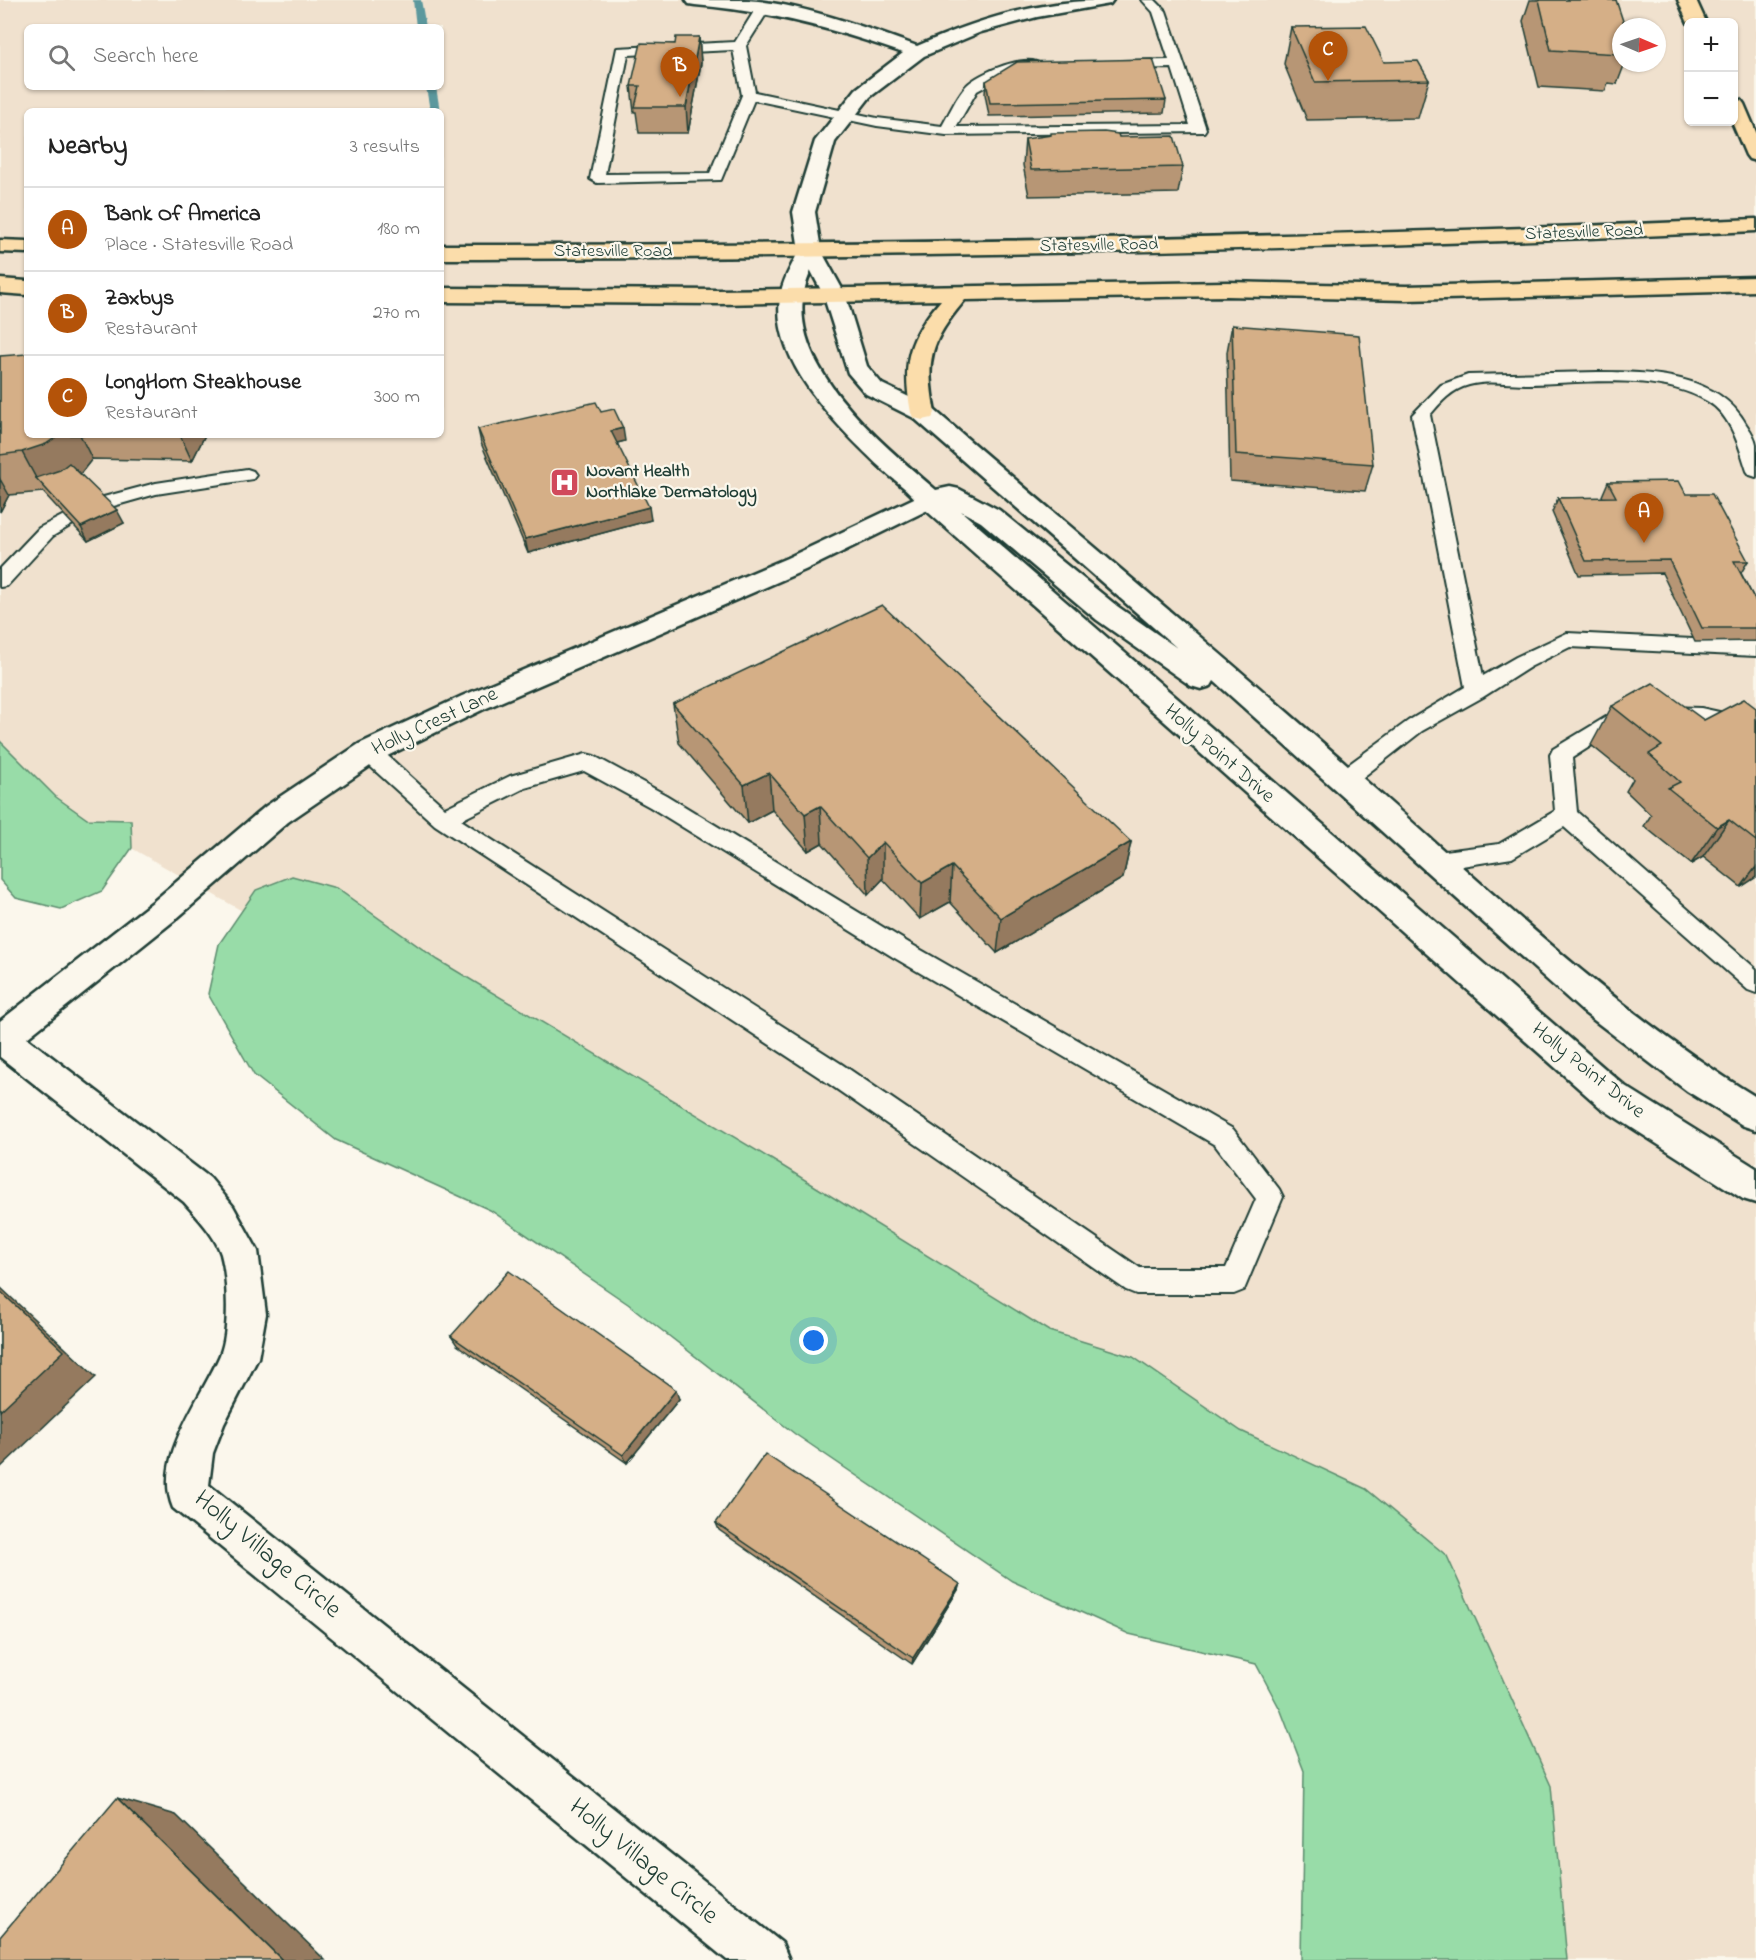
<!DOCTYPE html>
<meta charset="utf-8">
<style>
body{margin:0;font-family:"Indie Flower",sans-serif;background:#f2f2f2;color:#222}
.controls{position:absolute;right:18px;top:18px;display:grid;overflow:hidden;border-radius:9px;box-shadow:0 2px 4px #0004}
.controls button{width:54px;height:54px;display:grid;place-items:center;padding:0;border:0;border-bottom:2px solid #e0e0e0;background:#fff;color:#222;font:30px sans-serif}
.compass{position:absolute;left:1612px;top:18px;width:54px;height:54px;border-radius:50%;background:#fff;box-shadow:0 2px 4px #0004;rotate:92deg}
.you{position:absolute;left:814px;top:1341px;width:21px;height:21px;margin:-15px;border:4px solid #fff;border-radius:50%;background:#1a73e8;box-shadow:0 0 0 9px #1a73e833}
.badge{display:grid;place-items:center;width:39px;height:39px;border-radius:50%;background:#b45309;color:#fff;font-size:20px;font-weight:700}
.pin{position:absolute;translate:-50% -50px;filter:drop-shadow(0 2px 3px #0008)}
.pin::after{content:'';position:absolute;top:32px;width:21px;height:18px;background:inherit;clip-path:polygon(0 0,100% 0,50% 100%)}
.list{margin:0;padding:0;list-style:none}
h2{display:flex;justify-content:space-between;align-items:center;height:78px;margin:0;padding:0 24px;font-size:26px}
h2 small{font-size:20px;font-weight:400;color:#767676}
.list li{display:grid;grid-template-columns:39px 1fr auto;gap:18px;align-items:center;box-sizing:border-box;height:84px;padding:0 24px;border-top:2px solid #e0e0e0}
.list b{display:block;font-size:22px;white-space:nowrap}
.list p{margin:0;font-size:20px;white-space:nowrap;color:#767676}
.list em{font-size:20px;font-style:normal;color:#767676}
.icon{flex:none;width:33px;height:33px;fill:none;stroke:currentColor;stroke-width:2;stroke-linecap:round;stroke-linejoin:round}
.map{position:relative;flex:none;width:1756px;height:1960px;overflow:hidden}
.search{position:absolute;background:#fff;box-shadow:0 2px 4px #0004;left:24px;top:24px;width:420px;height:66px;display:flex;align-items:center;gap:15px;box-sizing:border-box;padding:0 21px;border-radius:9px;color:#767676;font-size:22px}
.panel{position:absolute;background:#fff;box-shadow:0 2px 4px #0004;left:24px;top:108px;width:420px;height:330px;border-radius:9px}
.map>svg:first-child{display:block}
.built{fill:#f0e1ce;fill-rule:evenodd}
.green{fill:#98dca8;stroke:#5c8c6e;stroke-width:1.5}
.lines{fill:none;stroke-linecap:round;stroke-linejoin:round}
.stream{fill:#5c989d;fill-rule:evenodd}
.lane-casing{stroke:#1f3d34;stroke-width:4}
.street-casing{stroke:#1f3d34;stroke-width:5}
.secondary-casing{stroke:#1f3d34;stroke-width:5}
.primary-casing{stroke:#1f3d34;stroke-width:5}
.lane{fill:#fbf7ec;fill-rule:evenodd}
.street{fill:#fbf7ec;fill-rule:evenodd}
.secondary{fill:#fbf7ec;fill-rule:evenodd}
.primary{fill:#fbddab;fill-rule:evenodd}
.wall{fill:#b79674;stroke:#1f3d34;stroke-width:1.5}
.shaded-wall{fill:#957a5e;stroke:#1f3d34;stroke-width:1.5}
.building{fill:#d5af87;stroke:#1f3d34;stroke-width:1.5}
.labels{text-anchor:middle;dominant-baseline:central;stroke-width:4.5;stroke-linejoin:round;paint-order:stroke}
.far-street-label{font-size:18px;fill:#1f3d34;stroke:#fbf7ec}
.far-poi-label{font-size:18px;font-weight:bold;fill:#1f3d34;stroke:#fbf7ec;text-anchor:start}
.street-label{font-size:21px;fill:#1f3d34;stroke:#fbf7ec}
.near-street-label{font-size:26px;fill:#1f3d34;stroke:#fbf7ec}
</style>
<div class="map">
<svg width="1756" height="1960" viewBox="0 0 1756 1960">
<rect width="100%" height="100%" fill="#fbf7ec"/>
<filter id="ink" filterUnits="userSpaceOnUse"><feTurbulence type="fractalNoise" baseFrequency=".0167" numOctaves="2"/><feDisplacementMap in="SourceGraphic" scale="12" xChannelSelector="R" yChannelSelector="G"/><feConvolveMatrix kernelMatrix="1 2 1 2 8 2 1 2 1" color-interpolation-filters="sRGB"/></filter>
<g filter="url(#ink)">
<path class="built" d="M0 0H1756V1960H1514L1213 1461 96 828 0 791ZM1688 22H1734V122H1688ZM27 27H441V87H27ZM1621 27H1657V63H1621ZM27 111H441V435H27Z"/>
<g class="green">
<path d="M0 741 56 797 87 819 131 820 132 848 102 891 61 909 16 898 0 880Z"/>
<path d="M292 876 336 888 438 960 784 1167 1049 1331 1133 1357 1241 1431 1366 1489 1447 1556 1551 1786 1567 1960H1301L1304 1771 1281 1711 1256 1664 1129 1634 1012 1581 795 1434 628 1304 490 1210 336 1140 254 1075 208 994 219 944 256 890Z"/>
</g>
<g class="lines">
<g class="stream">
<path d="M413 0H421L426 27H416Z"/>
<path d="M426 87H436L440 111H430Z"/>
</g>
<defs>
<g id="lane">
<path d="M1142 0H1155L1166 11 1206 129 1204 132 946 135 877 126 754 100 721 180 597 183 590 179 617 48 735 42 758 5 763 4 770 8 746 46 755 92 877 118 942 126C949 114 956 97 966 86 978 73 1029 51 1043 66L1041 69 1016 70 977 91 956 127 1190 125 1172 68 1121 69 1114 65 1121 61 1169 60 1153 12ZM733 50 742 95 710 173 605 174 628 55Z"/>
<path d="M1598 372C1649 372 1718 373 1746 424 1750 430 1755 437 1756 444 1756 454 1756 467 1756 477L1750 475 1747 471C1739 446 1731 415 1707 401 1658 372 1583 383 1528 384 1509 384 1488 380 1469 385 1452 389 1440 403 1430 415L1483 676 1516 657 1567 633 1756 642V656L1570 647 1530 667 1483 697 1422 731 1353 785 1345 787 1337 785 1334 779 1337 773 1408 721 1465 687 1412 415 1441 385 1468 375Z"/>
<path d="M247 469 253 471 256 475 253 479 156 494 103 509 96 507 94 503 96 499 156 483Z"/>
<path d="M68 513 75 515 77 519 75 523 53 536 7 586 0 587V569L39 528Z"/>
<path d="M1667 707 1701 708 1756 720V736L1701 724 1660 720 1656 715 1660 710Z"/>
<path d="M1623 708 1630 711 1634 716 1630 721 1572 758 1577 812 1756 969V993L1748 990 1564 827 1512 858 1437 870 1429 867 1426 861 1429 855 1437 852 1499 844 1555 811 1550 755 1553 749 1616 711Z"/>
<path d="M369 744 377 746 445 808 510 776 586 754 594 756 666 795 909 943 1233 1129 1279 1189 1283 1197 1244 1290 1234 1294H1136L1126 1290 822 1079 435 825 361 758 358 752 361 746ZM584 771 650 807 893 957 1215 1145 1256 1199 1226 1268H1140L840 1063 461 820 525 788Z"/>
</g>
<g id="street">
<path d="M686 0C706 0 726 0 746 0 798 3 868 28 917 46 982 18 1041 0 1113 0L1110 4 1104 5 1037 17 981 32 924 56 870 97 835 142 815 212 821 250 818 255 810 257 802 255 799 250 793 212 815 141 856 89 903 53C835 29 767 11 695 5L689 4Z"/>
<path d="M929 491 938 493 942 499 938 505 805 570 482 710 379 760 288 822 176 919 27 1038 210 1178 233 1206 258 1251 266 1314 258 1358 224 1424 213 1453 209 1485 782 1943 789 1960H727L173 1508C152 1459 201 1399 220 1355 230 1331 228 1279 221 1254 215 1235 197 1217 184 1202L0 1057V1021L154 901 266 806 359 744 462 696 787 558Z"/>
</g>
<path id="secondary" d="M810 243 818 245 845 294 867 366 882 384 932 408C1073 530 1218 650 1358 774 1487 887 1609 1007 1756 1097V1130L1744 1126 1687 1091 1582 1011 1214 681 1211 686 1201 689 1191 686 1097 620 981 522 961 511 1625 1086 1756 1168V1203L1743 1199 1601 1108 920 505C910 490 892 479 880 467 837 426 767 358 781 292 784 277 793 264 799 250L802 245ZM811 271 823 294 848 373 866 394 914 418 1177 648 1117 606 999 510 959 489 950 487 936 490C880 441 771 356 811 271Z"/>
<g id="primary">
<path d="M1678 0H1696L1706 22 1688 23Z"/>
<path d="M1734 98 1741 100 1744 104 1756 132V161L1749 159 1746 155 1732 122Z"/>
<path d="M1756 219V231C1318 251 880 258 441 259V245C880 245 1318 238 1756 219Z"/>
<path d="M0 240 27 241V253L0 252Z"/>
<path d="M1756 277V291L1406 300 1227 296 965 300C930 342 925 359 935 413L932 418 923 420 914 418 911 413C902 363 907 339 941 300L718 304 441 302V288L718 290 1227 282 1406 286Z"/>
<path d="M0 279 27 281V295L0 293Z"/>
</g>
</defs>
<use href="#lane" class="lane-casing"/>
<use href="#street" class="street-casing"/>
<use href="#secondary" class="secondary-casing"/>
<use href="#primary" class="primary-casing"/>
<use href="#lane" class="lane"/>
<use href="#street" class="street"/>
<use href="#secondary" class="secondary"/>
<use href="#primary" class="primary"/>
</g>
<g class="wall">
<path d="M1530 0H1616L1621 27V63H1625L1617 84 1608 83 1605 91 1539 87 1523 21Z"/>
<path d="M1291 27 1384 62 1429 80 1418 118 1307 120 1284 64Z"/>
<path d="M699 37 701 63 688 133H639L636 112H634L631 86 675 44Z"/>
<path d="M986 81 1166 100 1164 113 989 116 985 94Z"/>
<path d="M1119 137 1183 167 1178 193 1029 196 1023 165 1025 139Z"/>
<path d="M1232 325 1373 464 1365 491 1230 481 1227 352Z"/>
<path d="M0 356 27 435H205L192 461 92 459 80 474 124 523 88 541 43 492 9 495 0 512Z"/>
<path d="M478 429 625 441 617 443 651 520 528 553 481 443Z"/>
<path d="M1608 482 1686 494 1748 561 1741 573 1756 602V641L1695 642 1662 573 1579 575 1552 512 1558 498H1603L1602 496Z"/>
<path d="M673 704 1131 842 1123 878 997 953 950 902 920 919 883 879 868 895 822 843 808 851 772 810 748 823 679 743Z"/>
<path d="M1612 706 1704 720 1756 708V877L1741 887 1703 857 1691 864 1644 826 1651 815 1626 791 1633 779 1591 745Z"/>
<path d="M451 1336 679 1399 627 1463 457 1345Z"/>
<path d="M716 1523 958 1590 912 1664 719 1530Z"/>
</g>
<g class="shaded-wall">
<path d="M699 37 701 63 688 133 686 107Z"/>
<path d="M623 428 625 441 613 444 611 431Z"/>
<path d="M59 435H80L92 459 81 473 67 484 36 478 22 452Z"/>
<path d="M180 435H205L192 461Z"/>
<path d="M0 479 9 495 0 512Z"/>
<path d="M649 507 651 520 528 553 525 539Z"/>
<path d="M117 510 124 523 88 541 81 527Z"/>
<path d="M769 773 772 810 748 823 744 785Z"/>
<path d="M820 806 822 843 808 851 805 814Z"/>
<path d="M1729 820 1703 857 1691 864 1717 827Z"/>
<path d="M883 842V879L868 895 867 858Z"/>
<path d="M1131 842 1123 878 997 953 1001 918Z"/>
<path d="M952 866 950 902 920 919 922 883Z"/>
<path d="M1756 867V877L1741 887Z"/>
<path d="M0 1287 96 1377 0 1468Z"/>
<path d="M676 1390 679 1399 627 1463 623 1455Z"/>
<path d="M960 1584 958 1590 912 1664 913 1658Z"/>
<path d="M117 1798 176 1815 325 1960H282Z"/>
</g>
<g class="building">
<path d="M1539 0H1616L1625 27H1621V46H1617L1619 54 1551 50Z"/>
<path d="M1366 26 1384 62 1418 61 1429 80 1315 82 1291 27Z"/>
<path d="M676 37H699L686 107H635L640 86H631L641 43 675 44Z"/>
<path d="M1153 59 1166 100 990 103 986 81 1017 62Z"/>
<path d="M1104 132 1118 134 1119 137 1174 136 1183 167 1031 170 1025 139 1051 135V133Z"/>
<path d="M1232 325 1359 335 1373 464 1236 454Z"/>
<path d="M27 354V435H59L46 444 22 452 0 455V356Z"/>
<path d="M596 402 601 412 614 409 623 428 611 431 649 507 525 539 478 429Z"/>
<path d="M69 463 117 510 81 527 36 478 60 470Z"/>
<path d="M1679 481 1686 494H1712L1748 561H1734L1756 602V628H1702L1669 560 1586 561 1558 498 1616 497 1608 482Z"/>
<path d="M882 605 1131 842 1001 918 952 866 922 883 883 842 867 858 820 806 805 814 769 773 744 785 673 704Z"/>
<path d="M1653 683 1704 720 1744 699 1756 708V841L1729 820 1717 827 1668 788 1680 782 1649 754 1662 746 1612 706Z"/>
<path d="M509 1271 676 1390 623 1455 451 1336Z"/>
<path d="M0 1291 64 1351 0 1411Z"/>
<path d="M765 1454 960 1584 913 1658 716 1523Z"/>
<path d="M117 1798 282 1960H0V1937Z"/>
</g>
</g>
<defs>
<symbol id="hospital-square" viewBox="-11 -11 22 22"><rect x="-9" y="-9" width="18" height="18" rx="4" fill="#d1495b" stroke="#fbf7ec"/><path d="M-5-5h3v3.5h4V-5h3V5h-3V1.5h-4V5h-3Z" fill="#fff"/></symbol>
</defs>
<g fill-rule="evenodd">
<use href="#hospital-square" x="548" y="466" width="33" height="33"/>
</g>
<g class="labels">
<g class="far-street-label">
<text transform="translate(1584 233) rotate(-2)">Statesville Road</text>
<text transform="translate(1099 246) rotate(-1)">Statesville Road</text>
<text x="613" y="252">Statesville Road</text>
</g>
<g class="far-poi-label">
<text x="586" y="472">Novant Health<tspan x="586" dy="21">Northlake Dermatology</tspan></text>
</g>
<g class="street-label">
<text transform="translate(435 722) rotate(-25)">Holly Crest Lane</text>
<text transform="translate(1219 754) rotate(41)">Holly Point Drive</text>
<text transform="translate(1588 1071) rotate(39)">Holly Point Drive</text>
</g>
<g class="near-street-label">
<text transform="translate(267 1555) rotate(40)">Holly Village Circle</text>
<text transform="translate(643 1862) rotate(39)">Holly Village Circle</text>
</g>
</g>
</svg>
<div class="controls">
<button>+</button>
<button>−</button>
</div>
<svg class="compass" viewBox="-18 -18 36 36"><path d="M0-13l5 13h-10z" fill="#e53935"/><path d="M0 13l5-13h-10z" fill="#767676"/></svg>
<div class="you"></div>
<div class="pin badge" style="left:1644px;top:543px">A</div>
<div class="pin badge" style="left:680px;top:97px">B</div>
<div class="pin badge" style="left:1328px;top:81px">C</div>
<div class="search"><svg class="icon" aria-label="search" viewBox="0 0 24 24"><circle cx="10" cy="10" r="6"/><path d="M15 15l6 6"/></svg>Search here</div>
<section class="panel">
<h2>Nearby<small>3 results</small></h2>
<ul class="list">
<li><span class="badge">A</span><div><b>Bank Of America</b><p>Place · Statesville Road</p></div><em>180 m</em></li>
<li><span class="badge">B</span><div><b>Zaxbys</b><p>Restaurant</p></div><em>270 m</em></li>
<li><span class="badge">C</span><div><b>LongHorn Steakhouse</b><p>Restaurant</p></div><em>300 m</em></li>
</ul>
</section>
</div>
